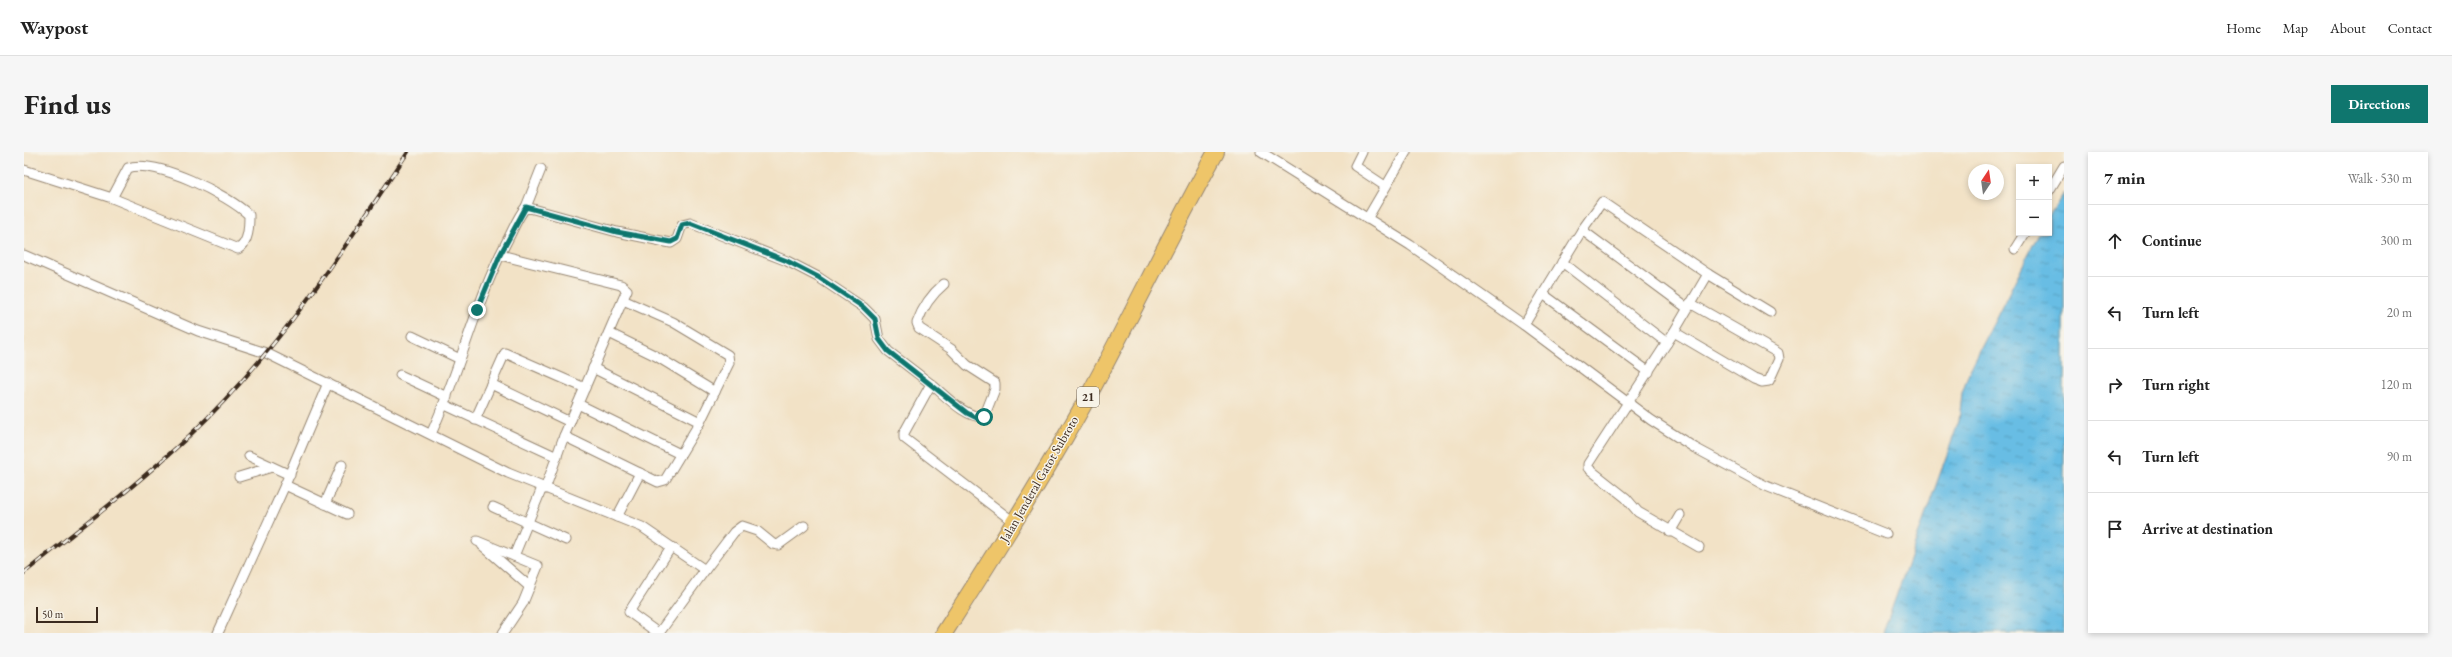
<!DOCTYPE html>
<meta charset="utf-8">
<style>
body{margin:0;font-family:"EB Garamond",serif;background:#f6f6f6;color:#222}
.controls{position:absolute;right:12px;top:12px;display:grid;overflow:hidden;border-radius:0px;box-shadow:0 2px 6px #0003}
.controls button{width:36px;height:36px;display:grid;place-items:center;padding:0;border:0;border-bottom:1px solid #e0e0e0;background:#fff;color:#222;font:20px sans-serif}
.compass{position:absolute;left:1944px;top:12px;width:36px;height:36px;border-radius:50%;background:#fff;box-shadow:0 2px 6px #0003;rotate:13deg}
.scale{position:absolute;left:12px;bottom:10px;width:62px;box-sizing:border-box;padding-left:4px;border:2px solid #3b2a1e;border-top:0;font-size:11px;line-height:14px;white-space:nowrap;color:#3b2a1e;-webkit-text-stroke:3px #f7f3e8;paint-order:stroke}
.stop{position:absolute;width:12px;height:12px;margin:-9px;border:3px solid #0f766e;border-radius:50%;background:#fff}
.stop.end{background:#0f766e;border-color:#fff;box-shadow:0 1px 4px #0008}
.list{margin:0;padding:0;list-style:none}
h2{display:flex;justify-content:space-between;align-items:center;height:52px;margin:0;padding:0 16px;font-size:17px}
h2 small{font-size:13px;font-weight:400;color:#767676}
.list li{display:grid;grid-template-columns:26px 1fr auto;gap:12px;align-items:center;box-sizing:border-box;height:72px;padding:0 16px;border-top:1px solid #e0e0e0}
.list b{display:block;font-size:15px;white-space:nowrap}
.list em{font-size:13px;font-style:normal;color:#767676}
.icon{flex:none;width:22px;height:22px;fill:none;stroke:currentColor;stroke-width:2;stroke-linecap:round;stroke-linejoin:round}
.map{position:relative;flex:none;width:2040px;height:481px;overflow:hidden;border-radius:0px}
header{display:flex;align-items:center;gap:24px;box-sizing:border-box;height:56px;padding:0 20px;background:#fff;border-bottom:1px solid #e0e0e0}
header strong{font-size:19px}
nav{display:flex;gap:22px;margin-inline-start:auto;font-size:14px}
.intro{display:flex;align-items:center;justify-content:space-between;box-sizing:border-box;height:96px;padding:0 24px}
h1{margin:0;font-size:28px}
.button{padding:10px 18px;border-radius:0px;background:#0f766e;color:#fff;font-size:14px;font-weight:700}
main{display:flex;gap:24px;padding:0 24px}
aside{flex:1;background:#fff;border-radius:0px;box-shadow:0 2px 6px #0003}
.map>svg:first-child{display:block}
.water{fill:url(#water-ripples);stroke:#517481}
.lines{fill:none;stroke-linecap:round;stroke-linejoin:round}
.minor-casing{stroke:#968672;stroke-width:11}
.trunk-casing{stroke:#968672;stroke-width:18}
.minor{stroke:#fff;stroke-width:9}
.trunk{stroke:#eec569;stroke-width:16}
.rail-casing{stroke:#3b2a1e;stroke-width:4}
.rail{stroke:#f7f3e8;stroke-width:2.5;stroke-dasharray:8;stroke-linecap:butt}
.route{stroke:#0f766e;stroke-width:5}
.labels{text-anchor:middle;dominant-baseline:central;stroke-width:3;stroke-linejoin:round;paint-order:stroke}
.shield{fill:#f7f3e8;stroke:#73665b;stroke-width:1}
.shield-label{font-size:12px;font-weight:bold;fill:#3b2a1e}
.street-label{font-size:13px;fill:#3b2a1e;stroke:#f7f3e8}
</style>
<header>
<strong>Waypost</strong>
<nav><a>Home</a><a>Map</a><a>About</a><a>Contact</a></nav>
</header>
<div class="intro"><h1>Find us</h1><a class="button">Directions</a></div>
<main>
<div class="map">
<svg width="2040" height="481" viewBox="0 0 2040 481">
<defs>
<pattern id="water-ripples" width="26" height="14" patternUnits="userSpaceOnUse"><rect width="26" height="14" fill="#67bde4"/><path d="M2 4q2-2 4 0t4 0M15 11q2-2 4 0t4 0" fill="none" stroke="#569ab8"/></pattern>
</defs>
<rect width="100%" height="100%" fill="#f7f3e8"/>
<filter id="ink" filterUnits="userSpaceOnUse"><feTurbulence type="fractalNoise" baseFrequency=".025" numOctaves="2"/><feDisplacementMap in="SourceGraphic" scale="8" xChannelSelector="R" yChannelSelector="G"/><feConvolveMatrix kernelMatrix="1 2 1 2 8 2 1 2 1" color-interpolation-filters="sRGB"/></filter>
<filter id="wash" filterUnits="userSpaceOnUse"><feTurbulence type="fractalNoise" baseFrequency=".012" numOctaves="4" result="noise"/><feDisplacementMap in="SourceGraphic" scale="16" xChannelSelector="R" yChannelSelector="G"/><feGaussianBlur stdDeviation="0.9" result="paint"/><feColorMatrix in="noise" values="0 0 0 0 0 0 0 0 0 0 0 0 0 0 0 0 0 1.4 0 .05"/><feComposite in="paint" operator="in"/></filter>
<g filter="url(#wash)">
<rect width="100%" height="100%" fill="#f2e2c6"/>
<path class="water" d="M2040 41V481H1859L1935 269 1938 241 1945 220 2015 81H2025V64Z"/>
</g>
<g filter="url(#ink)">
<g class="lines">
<defs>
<g id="minor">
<path d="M1237 0 1386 93 1500 173 1627 268 1671 296 1742 334 1862 382"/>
<path d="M1338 0 1331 14 1361 34"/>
<path d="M0 18 88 46 214 97C225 91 225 74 225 63 204 43 131 6 104 16L88 46"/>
<path d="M2025 39 2040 14"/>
<path d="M502 55 517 17"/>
<path d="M1343 67 1382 0"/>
<path d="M1558 78 1663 156"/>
<path d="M1991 97 2001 81"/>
<path d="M0 103 174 179 242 201 484 321 618 375 681 418 635 481"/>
<path d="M476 103 597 133 603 138 540 284 521 337"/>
<path d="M1538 110 1643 191"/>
<path d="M1519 142 1625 220"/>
<path d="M1500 173 1558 78 1578 50 1684 122 1746 160"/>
<path d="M1650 180 1730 227 1738 230 1745 229 1755 207 1754 201 1666 151"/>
<path d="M585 181 632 204 691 240"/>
<path d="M388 184 436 207"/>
<path d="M569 216 676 270"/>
<path d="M376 223 423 245"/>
<path d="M467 232 546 270"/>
<path d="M907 232C921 243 941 266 960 265L971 237V231L943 213 927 197 895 176 893 171C898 157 908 142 920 132"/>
<path d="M554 252 656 302"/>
<path d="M421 253 533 305"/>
<path d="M451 268 481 201 561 236"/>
<path d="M407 282C436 219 451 151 483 89 489 78 494 64 502 55L593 80 647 91 653 87 658 73 666 71 763 109 794 125 839 155 851 167 855 187 864 199 907 232 880 281V286L991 371"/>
<path d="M540 284 634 330 641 328 676 270 705 211 704 203 649 170 599 148"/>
<path d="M225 304 266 323"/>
<path d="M215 325 248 315"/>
<path d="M261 333 323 362"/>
<path d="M301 352 318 313"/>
<path d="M469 355 542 388"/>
<path d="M593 365 616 321"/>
<path d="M1646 380 1656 363"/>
<path d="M453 389 514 414 499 451 479 481"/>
<path d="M458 393 506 435"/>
<path d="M1675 395 1614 360 1602 346 1564 316V312L1650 180 1684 122"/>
<path d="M490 404 518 336"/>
<path d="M681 418 710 380 718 374 733 379 749 392 754 393 780 374"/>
<path d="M194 481 261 333 304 231"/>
<path d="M634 481 605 460 647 395"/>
</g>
<path id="trunk" d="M920 481C971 402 1021 323 1066 241 1109 161 1148 79 1192 0"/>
</defs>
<use href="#minor" class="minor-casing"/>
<use href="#trunk" class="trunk-casing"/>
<use href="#minor" class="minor"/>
<use href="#trunk" class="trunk"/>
<defs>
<path id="rail" d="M0 421C56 376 113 333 165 284 253 201 318 100 384 0"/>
</defs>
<use href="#rail" class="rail-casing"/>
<use href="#rail" class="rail"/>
</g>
</g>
<g class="lines" filter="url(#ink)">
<path class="route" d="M453 158 476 103 502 55 593 80 647 90 653 87 658 73 666 71 763 109 794 125 839 155 851 167 855 187 864 199 943 261 953 266 960 265"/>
</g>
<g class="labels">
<rect class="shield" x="1053" y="235" width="22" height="20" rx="3"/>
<g class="shield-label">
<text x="1064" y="245">21</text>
</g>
<g class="street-label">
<text transform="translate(1015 327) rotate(-60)">Jalan Jenderal Gatot Subroto</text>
</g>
</g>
</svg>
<div class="controls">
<button>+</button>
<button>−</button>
</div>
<svg class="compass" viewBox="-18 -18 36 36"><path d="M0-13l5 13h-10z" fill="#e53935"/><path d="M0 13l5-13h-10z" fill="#767676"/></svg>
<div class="scale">50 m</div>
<div class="stop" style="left:960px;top:265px"></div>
<div class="stop end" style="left:453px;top:158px"></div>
</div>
<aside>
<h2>7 min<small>Walk · 530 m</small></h2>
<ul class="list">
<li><svg class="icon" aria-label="ahead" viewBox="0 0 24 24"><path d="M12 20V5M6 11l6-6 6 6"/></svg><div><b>Continue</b></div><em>300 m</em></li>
<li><svg class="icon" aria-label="left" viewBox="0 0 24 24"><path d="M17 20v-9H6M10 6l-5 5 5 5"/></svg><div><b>Turn left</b></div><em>20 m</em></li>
<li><svg class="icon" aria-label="right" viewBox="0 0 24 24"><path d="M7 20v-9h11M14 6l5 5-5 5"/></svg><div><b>Turn right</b></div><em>120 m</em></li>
<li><svg class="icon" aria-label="left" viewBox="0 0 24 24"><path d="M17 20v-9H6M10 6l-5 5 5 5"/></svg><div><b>Turn left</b></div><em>90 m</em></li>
<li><svg class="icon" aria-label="arrive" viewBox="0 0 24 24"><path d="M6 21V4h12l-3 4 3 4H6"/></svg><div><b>Arrive at destination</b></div></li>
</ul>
</aside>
</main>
